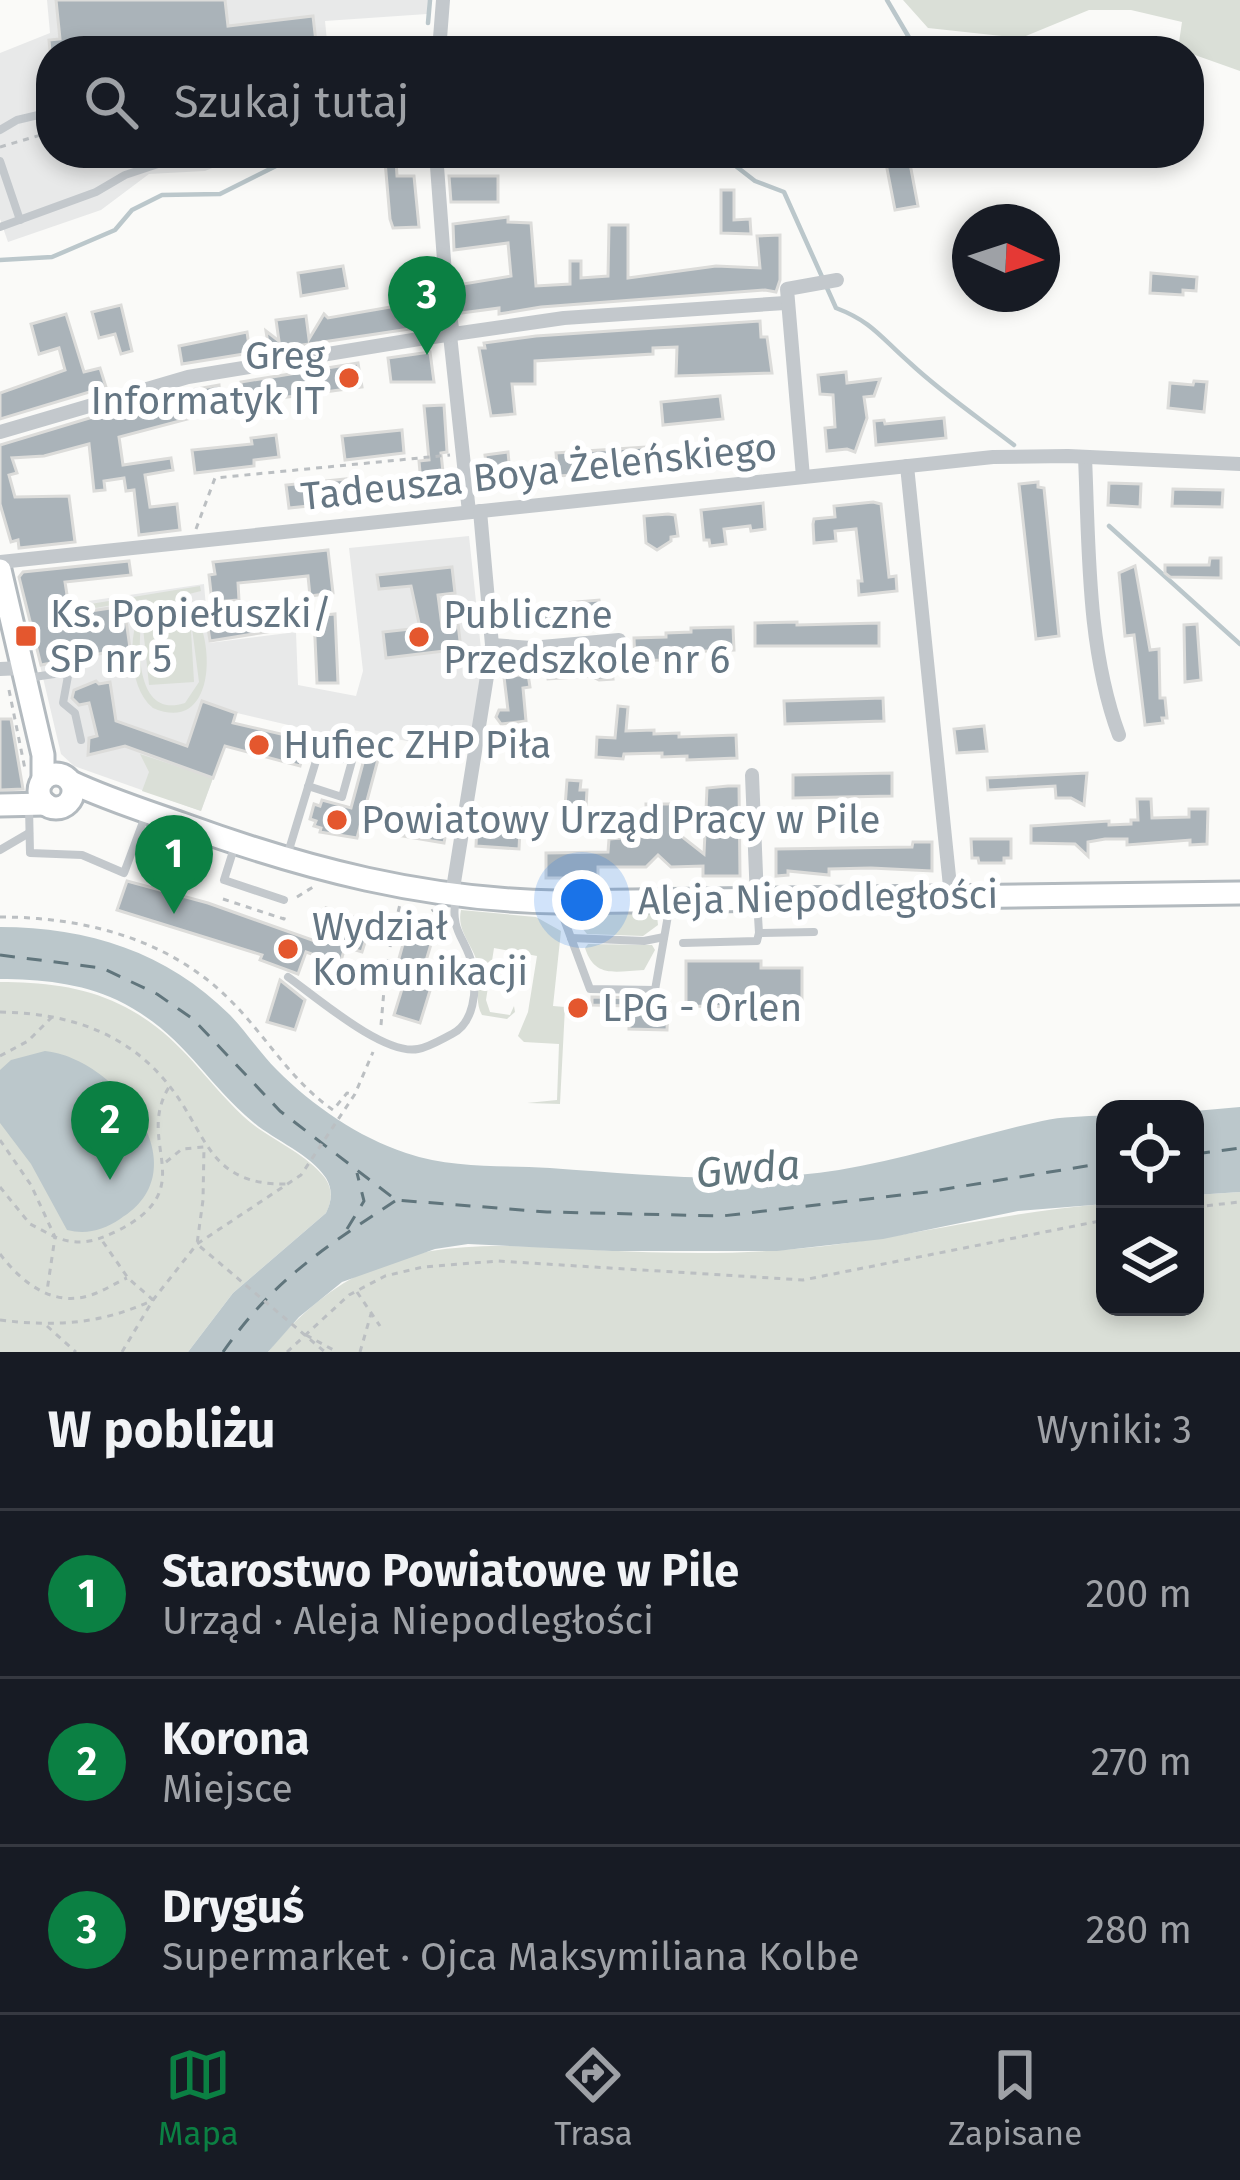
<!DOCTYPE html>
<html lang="pl">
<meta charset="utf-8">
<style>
body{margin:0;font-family:"Fira Sans",sans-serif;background:#20242c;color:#f1f3f6}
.controls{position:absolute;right:36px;bottom:36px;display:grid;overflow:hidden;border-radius:24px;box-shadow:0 6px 18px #0003}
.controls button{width:108px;height:108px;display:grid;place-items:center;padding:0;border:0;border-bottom:3px solid #363941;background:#171b24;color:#f1f3f6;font:60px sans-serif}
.compass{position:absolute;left:952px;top:204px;width:108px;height:108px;border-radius:50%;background:#171b24;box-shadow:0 6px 18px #0003;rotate:93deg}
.you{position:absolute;left:582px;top:900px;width:42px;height:42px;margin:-30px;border:9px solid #fff;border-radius:50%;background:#1a73e8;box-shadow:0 0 0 18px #1a73e833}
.badge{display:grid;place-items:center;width:78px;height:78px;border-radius:50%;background:#0b8043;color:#fff;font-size:39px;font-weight:700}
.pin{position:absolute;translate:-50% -99px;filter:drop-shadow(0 3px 6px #0008)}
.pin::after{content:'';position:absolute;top:63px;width:42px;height:36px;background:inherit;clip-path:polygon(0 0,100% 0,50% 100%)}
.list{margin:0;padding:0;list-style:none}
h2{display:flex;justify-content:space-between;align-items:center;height:156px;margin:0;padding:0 48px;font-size:51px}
h2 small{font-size:39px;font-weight:400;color:#9ea1a6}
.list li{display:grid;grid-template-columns:78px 1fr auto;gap:36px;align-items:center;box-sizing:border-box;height:168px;padding:0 48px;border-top:3px solid #363941}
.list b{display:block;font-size:45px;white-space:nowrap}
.list p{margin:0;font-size:39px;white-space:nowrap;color:#9ea1a6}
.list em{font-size:39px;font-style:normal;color:#9ea1a6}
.icon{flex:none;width:66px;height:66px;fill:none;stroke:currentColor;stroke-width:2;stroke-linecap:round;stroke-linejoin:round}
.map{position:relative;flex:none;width:1240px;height:1352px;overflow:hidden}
.search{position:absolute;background:#171b24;box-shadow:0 6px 18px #0003;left:36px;right:36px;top:36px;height:132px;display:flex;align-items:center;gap:30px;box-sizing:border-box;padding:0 42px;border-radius:48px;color:#9ea1a6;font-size:45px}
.sheet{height:660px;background:#171b24}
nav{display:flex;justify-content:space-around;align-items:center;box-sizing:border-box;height:168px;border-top:3px solid #363941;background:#171b24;font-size:33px;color:#9ea1a6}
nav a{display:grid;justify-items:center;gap:6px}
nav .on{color:#0b8043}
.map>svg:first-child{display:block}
.built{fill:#e8e9e9}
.green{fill:#dadfd7;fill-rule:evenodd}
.water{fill:#bbc7cb}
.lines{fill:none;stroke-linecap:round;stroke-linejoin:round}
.stream{stroke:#bbc7cb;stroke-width:4.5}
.ferry{stroke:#60757c;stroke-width:3;stroke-dasharray:15 12;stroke-linecap:butt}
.building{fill:#aab3b9;stroke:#dcdcda;stroke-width:3}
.secondary-casing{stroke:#b3babf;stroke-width:27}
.path{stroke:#bbbfc2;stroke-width:3;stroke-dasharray:6 6;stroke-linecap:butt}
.lane{stroke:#c3c8cc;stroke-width:8}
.street{stroke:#c3c8cc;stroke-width:14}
.secondary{stroke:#fff;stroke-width:21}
.poi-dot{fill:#e4572e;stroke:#fff;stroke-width:4.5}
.labels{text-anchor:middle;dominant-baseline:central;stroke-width:12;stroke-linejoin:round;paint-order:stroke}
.poi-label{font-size:39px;fill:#657683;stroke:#fff;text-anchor:start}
.street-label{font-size:39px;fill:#657683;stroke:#fff}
.water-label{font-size:42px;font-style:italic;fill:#60757c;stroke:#fff}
</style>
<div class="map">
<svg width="1240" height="1352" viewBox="0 0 1240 1352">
<rect width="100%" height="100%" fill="#fafaf8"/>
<g class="built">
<path d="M47 0H428L427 14 325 21 328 51H51V153H249L205 171 149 174 101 210 8 242 0 219V53L50 33Z"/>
<path d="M469 536 483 668 470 754 348 729 344 738 237 713 201 811 74 766 61 754 27 610 204 584 209 643 296 632 298 685 356 696 363 671 349 548Z"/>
</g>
<g class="green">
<path d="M903 0H1240V71L1178 49 1182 22 1131 10H1089L1021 38 928 28Z"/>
<path d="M200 586 201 591 181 596C217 619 222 738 153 708 126 686 127 624 147 599L61 614 60 609ZM190 613 199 682 185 703C137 719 137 650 142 618L149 685 194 682Z"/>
<path d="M140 754 213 778 201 811 142 791 149 772Z"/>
<path d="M646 909 657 916 658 925 643 936 587 934 576 920 583 911Z"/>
<path d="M461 910 536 917 561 931 553 1006 565 1007 560 1104 527 1103 557 1100 559 1044 524 1042 518 1036 528 1012 537 956 494 948 486 1000 490 1012 510 1015 514 1006 515 1012 507 1019 482 1015C473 999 482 983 478 966 474 945 456 932 461 910Z"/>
<path d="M588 944 652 945 655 950 644 970C616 971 595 979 585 948Z"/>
<path d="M0 982C40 982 83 986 119 1004 179 1033 198 1073 243 1116 267 1139 304 1151 325 1178 333 1189 332 1201 326 1213L233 1293 188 1352H0Z"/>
<path d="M1240 1192V1352H268C364 1234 460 1242 598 1250 658 1253 720 1255 780 1250 890 1243 995 1212 1105 1204V1307H1195V1195Z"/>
</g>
<g class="water">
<path d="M0 927C88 927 167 952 230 1015 247 1033 260 1053 277 1070 313 1106 358 1137 406 1153 454 1169 500 1165 550 1168 647 1175 742 1185 839 1170 908 1159 974 1136 1042 1121 1062 1116 1084 1117 1105 1115V1204L1018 1211 883 1239 777 1251H612L468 1244 435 1249 342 1282 299 1317 268 1352H188L233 1293 326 1213C332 1201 333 1190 326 1178 309 1153 275 1141 253 1122 201 1078 184 1033 117 1000 81 983 39 979 0 979Z"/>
<path d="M45 1051C116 1058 204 1169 120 1219 103 1230 87 1235 67 1230L31 1164 0 1123V1070L11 1060Z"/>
<path d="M1240 1107V1192L1195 1195V1111Z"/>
</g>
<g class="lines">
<g class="stream">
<path d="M887 0 917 51"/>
<path d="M428 23 430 0"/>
<path d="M719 153 755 181 784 192 836 308C873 322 882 339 910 363 942 393 979 418 1014 445"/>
<path d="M0 260 52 257 115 230 132 210 162 195 220 194 294 157 331 158 349 153"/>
<path d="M1109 526 1240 644"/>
</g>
<g class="ferry">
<path d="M0 955 102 968 157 994 193 1019 280 1111 396 1200 547 1212 722 1216 927 1192 1105 1163"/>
<path d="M1195 1154 1240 1148"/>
<path d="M347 1229 364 1201 357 1173"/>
<path d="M223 1352C273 1280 324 1248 395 1201"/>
</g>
</g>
<g class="building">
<path d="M56 0H225L228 26 313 16 317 51H50L49 40 60 39Z"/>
<path d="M884 153H908L918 206 895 210Z"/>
<path d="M396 160 397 176H414L419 227 393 228 390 219 385 161Z"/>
<path d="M449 176H498V202H451Z"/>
<path d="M721 190H734V220L750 219 751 234 721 233Z"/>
<path d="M508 217V222L531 223 536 286 570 284V261H581V278L608 276 609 225H628V278L716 266 760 268 757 236 780 235V280L776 292 765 290 541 307 499 314V308L461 313 457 301 448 298 455 293 457 285 511 276 508 243 454 250 453 224Z"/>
<path d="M343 266 347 288 301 296 298 273Z"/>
<path d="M1151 273 1197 277 1196 291 1183 290V295L1150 293Z"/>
<path d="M435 285 437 294 447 298 439 304V318L422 321 423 327 269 350 266 331 279 341 276 320 306 316 309 339 324 314 328 318 419 302 418 294 426 293 425 286Z"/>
<path d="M121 305 132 351 121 354 115 334 99 338 92 312Z"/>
<path d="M66 314 84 372 100 368 106 387 0 419V393L65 370 59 348 39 354 31 324Z"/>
<path d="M760 321 761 337H767L772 373 676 376 677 347 653 348V354L535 361V384H512L515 414 491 416 479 348H485L484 343 536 336Z"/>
<path d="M247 332 250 353 182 364 179 346Z"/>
<path d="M430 352 434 382H391L388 358Z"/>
<path d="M358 363 362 387 243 403 241 382Z"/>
<path d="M846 372 847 383 880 379 874 396 864 397 867 418 855 452 847 449 827 451 825 428 835 427 833 395 820 394 818 375Z"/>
<path d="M1194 381 1207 382 1204 412 1168 408 1170 383 1193 385Z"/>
<path d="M219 385 221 410 119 437 123 465 171 458 173 470 145 475 150 507 177 504 180 530 139 535 134 490 126 491 124 478 104 481 105 490 94 491 89 444 44 456 12 458 17 473 9 475 15 497 69 496 75 542 19 548 18 540 11 542 0 504V445L169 394Z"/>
<path d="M720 396 723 419 663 425 661 402Z"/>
<path d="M444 405 447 452 441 453 445 492 422 495 419 461 429 460 424 406Z"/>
<path d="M944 418 946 438 876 445 874 421 884 420 885 424Z"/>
<path d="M402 430 404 453 345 460 342 436Z"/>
<path d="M276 435 279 457 254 460V466L195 473 192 450 252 444 251 438Z"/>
<path d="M645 447 648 470 558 476 556 453Z"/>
<path d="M508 452 511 484 489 487 485 455Z"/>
<path d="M346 479 348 502 289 508 286 485Z"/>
<path d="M1038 482V487L1044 488 1059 636 1036 639 1019 484Z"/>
<path d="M1109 483 1141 484 1140 507 1108 505Z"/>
<path d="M1173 489 1223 490 1222 507 1172 506Z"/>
<path d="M873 502 881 504 889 577 896 576 897 591 859 595 858 581H862L856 529 835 531 836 541 814 543 813 524 814 519 835 517 834 506Z"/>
<path d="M763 503 765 529 751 531 750 526 724 529 726 544 710 546 709 540H704L701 510Z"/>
<path d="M668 514 675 515 678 536 671 537V541L657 550 646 543 644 516Z"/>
<path d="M328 550 333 593 310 596 308 576 238 583 239 600 212 602 209 575 215 574 213 562Z"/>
<path d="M1210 558H1221V578L1170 577 1165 573V565H1209Z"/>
<path d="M129 561 131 575 65 582 70 614 124 606 130 648 41 665 19 577 23 572Z"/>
<path d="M1135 566 1150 650 1159 649 1160 698H1165L1167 718H1162L1163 723 1145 725 1134 635 1125 636 1119 573Z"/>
<path d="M452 567 455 593 438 595 442 626 458 624 461 649 386 658 383 632 420 628 411 586 379 589 377 575Z"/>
<path d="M599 600 600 606H606L608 619 542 626 540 605Z"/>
<path d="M335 614 338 683H317L314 616Z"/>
<path d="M289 616 291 628 210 641 208 628Z"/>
<path d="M797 622V625L879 623V646H755V623Z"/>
<path d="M1197 624 1201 680 1185 682 1184 625Z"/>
<path d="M733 627 734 650 685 652V656H660V660L635 661 634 638 666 637V633L691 632V628Z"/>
<path d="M571 658V663L579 665 611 661 613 679 599 680 591 676 548 679 546 660Z"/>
<path d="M528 674 530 687 523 688 526 721 501 724 496 717 499 710H508L504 677Z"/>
<path d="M96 681 99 684 110 682 116 721 187 746 202 701 236 713 233 723 307 740 300 766 225 746 213 778 125 746 88 755 89 738 97 736 89 703 79 705 72 698 74 690Z"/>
<path d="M883 698 884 721 785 724 784 701Z"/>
<path d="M618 706 628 707 626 731 654 730V734L679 733V737L736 735 737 758 687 760V756L662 757V753L624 754 623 759 596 757 597 737 615 738Z"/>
<path d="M0 719H11L23 789 0 790Z"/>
<path d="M984 726 987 751 957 753 954 729Z"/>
<path d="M367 748 380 752 357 838 320 832 321 828 314 826 316 821 310 819 314 804 320 806 322 800 351 808Z"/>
<path d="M892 773V796L793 798V775Z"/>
<path d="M1087 773 1084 805 1071 798H1056L1055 786 988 790 987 778Z"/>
<path d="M567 780 581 781 580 790H587L585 823 564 821Z"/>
<path d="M728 786H739L740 876H703V866L671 867 658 855 646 867H598V878H546V853L608 852 609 839 647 836 646 804H672L676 832 704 854 707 788Z"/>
<path d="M1137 799H1151L1152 818 1189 817V809H1208L1207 844 1190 845V840L1127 845V839H1105L1088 842V856L1075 844 1031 843V826L1109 821V825L1131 824V820H1138Z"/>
<path d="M389 811 448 821 444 843 385 833Z"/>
<path d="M477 825 520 829 519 849 476 846Z"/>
<path d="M971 839H1011V858H1004V863H979L978 858H972Z"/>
<path d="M913 842H932V871L871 868 829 869V875L788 871V875L776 876V849L912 847Z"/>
<path d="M127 881 208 903 315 941 326 908 371 923 362 952 345 947 340 964 306 952 298 974 260 960 262 955 117 910Z"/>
<path d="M419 937 432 941 425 964 437 968 420 1023 394 1015 406 976 395 973 403 944 406 939 417 942Z"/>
<path d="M686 961H761V968H802V1008L686 1006Z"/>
<path d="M280 980 305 1000 295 1030 267 1022Z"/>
<path d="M592 997 650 998V1007H668L667 1030 629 1029V1006L592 1005Z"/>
</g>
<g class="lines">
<defs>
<g id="secondary">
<path d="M0 570 43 755V780"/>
<circle cx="56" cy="791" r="17"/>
<path d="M71 782C107 799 145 811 182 824 306 869 425 900 557 902L1240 893"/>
<path d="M0 805 46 804"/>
</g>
</defs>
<use href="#secondary" class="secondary-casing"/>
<g class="path">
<path d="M0 147 51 132"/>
<path d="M196 529 215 478 450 455"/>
<path d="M9 690 25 769"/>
<path d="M297 897 313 887"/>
<path d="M223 899 284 919 286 912"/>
<path d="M0 917C84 917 170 939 231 1001 266 1036 291 1081 333 1110L347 1093 352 1094"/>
<path d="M392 938 433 910"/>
<path d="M390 947 400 904"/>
<path d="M0 1012C65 1013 125 1031 167 1083 208 1132 206 1186 288 1184"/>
<path d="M381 1025 387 955"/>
<path d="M0 1056 28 1041 52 1017"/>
<path d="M0 1140 31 1185 55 1237C78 1246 95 1242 117 1231 203 1188 134 1144 169 1087"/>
<path d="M166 1162 182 1149 204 1147 203 1200 197 1244 325 1352"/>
<path d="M0 1187 30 1224 55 1237 47 1291"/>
<path d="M1195 1207 1240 1202"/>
<path d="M0 1254C21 1282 53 1308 91 1295 104 1291 115 1283 127 1278"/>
<path d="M357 1292 380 1326"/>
<path d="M0 1320C55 1327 102 1324 153 1300L128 1278 101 1239"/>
<path d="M47 1326 76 1352"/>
<path d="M306 1335 337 1352"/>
<path d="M122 1352 153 1300 197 1244 301 1175 355 1094 373 1052"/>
<path d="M287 1352 349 1295 385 1276 423 1267 498 1261 803 1280 1105 1220"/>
<path d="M360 1352 371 1314"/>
</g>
<g class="lane">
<path d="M0 130 17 120 51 112"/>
<path d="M0 161 20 220"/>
<path d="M0 227 96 192 125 175 161 163 171 153"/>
<path d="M27 678 61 673 68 676 63 703 75 713 81 740"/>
<path d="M29 807 30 853 82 855 124 873 146 814"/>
<path d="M235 845 224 880 284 900"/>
<path d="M0 850 29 833"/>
<path d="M288 853 319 751 352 761 342 797 308 786"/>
<path d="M757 900 759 933"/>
<path d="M558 903 590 989 655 990 670 904"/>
<path d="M571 938 644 941 664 937"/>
<path d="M683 943 757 941 759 933 814 932"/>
<path d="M288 977C315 996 384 1056 418 1049 429 1047 442 1039 452 1034 474 1023 477 991 473 968 467 938 449 933 456 897"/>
</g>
<g class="street">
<path d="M439 51 443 0"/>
<path d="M436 153 446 287"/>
<path d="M449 309 453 334"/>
<path d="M450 335 469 512"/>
<path d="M0 432 188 377 419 339 564 318 785 303"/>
<path d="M1085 457C1089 548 1087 649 1119 735"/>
<path d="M907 466 951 896"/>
<path d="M803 477 787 289 837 280"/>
<path d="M0 562 993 457 1068 456 1240 464"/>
<path d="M492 645 531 648 619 640"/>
<path d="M0 669 23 668"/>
<path d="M752 775 757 899"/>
<path d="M452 895 492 645 480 511"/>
</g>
<use href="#secondary" class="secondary"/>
</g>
<g class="poi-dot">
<circle cx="349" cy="378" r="12"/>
<rect x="14" y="624" width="24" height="24" rx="6"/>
<circle cx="419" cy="637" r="12"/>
<circle cx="259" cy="745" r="12"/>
<circle cx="337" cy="820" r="12"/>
<circle cx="288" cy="949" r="12"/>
<circle cx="578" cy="1008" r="12"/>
</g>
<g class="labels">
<g class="poi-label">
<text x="325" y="356" text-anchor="end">Greg<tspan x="325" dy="45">Informatyk IT</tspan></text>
<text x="50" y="614">Ks. Popiełuszki/<tspan x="50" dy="45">SP nr 5</tspan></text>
<text x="443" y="615">Publiczne<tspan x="443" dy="45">Przedszkole nr 6</tspan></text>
<text x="283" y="745">Hufiec ZHP Piła</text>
<text x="361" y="820">Powiatowy Urząd Pracy w Pile</text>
<text x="312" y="927">Wydział<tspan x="312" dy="45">Komunikacji</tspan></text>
<text x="602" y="1008">LPG - Orlen</text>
</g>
<g class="street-label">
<text transform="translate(539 472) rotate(-6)">Tadeusza Boya Żeleńskiego</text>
<text transform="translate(818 898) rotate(-1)">Aleja Niepodległości</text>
</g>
<g class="water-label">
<text transform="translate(748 1169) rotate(-5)">Gwda</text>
</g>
</g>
</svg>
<div class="controls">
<button><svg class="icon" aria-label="locate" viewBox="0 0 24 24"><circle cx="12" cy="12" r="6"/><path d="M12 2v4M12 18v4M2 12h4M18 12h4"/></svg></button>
<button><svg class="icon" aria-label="layers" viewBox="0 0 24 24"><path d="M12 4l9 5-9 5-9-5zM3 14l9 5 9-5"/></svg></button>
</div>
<svg class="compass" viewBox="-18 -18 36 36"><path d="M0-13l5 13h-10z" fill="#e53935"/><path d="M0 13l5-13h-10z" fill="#9ea1a6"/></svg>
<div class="you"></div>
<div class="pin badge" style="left:174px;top:914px">1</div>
<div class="pin badge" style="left:110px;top:1180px">2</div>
<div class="pin badge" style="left:427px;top:355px">3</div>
<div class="search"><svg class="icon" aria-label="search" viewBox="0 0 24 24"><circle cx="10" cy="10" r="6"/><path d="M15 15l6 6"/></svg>Szukaj tutaj</div>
</div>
<section class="sheet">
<h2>W pobliżu<small>Wyniki: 3</small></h2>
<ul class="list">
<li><span class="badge">1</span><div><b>Starostwo Powiatowe w Pile</b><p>Urząd · Aleja Niepodległości</p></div><em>200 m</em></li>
<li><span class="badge">2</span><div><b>Korona</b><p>Miejsce</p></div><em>270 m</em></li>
<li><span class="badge">3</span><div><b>Dryguś</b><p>Supermarket · Ojca Maksymiliana Kolbe</p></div><em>280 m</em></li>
</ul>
</section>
<nav>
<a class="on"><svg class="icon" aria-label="map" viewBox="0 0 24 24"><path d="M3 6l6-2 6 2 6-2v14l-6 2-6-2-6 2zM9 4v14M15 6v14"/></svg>Mapa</a>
<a><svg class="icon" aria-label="directions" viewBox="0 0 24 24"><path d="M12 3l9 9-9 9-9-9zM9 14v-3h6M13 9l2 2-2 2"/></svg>Trasa</a>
<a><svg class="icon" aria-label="saved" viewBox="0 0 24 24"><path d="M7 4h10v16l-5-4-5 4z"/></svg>Zapisane</a>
</nav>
